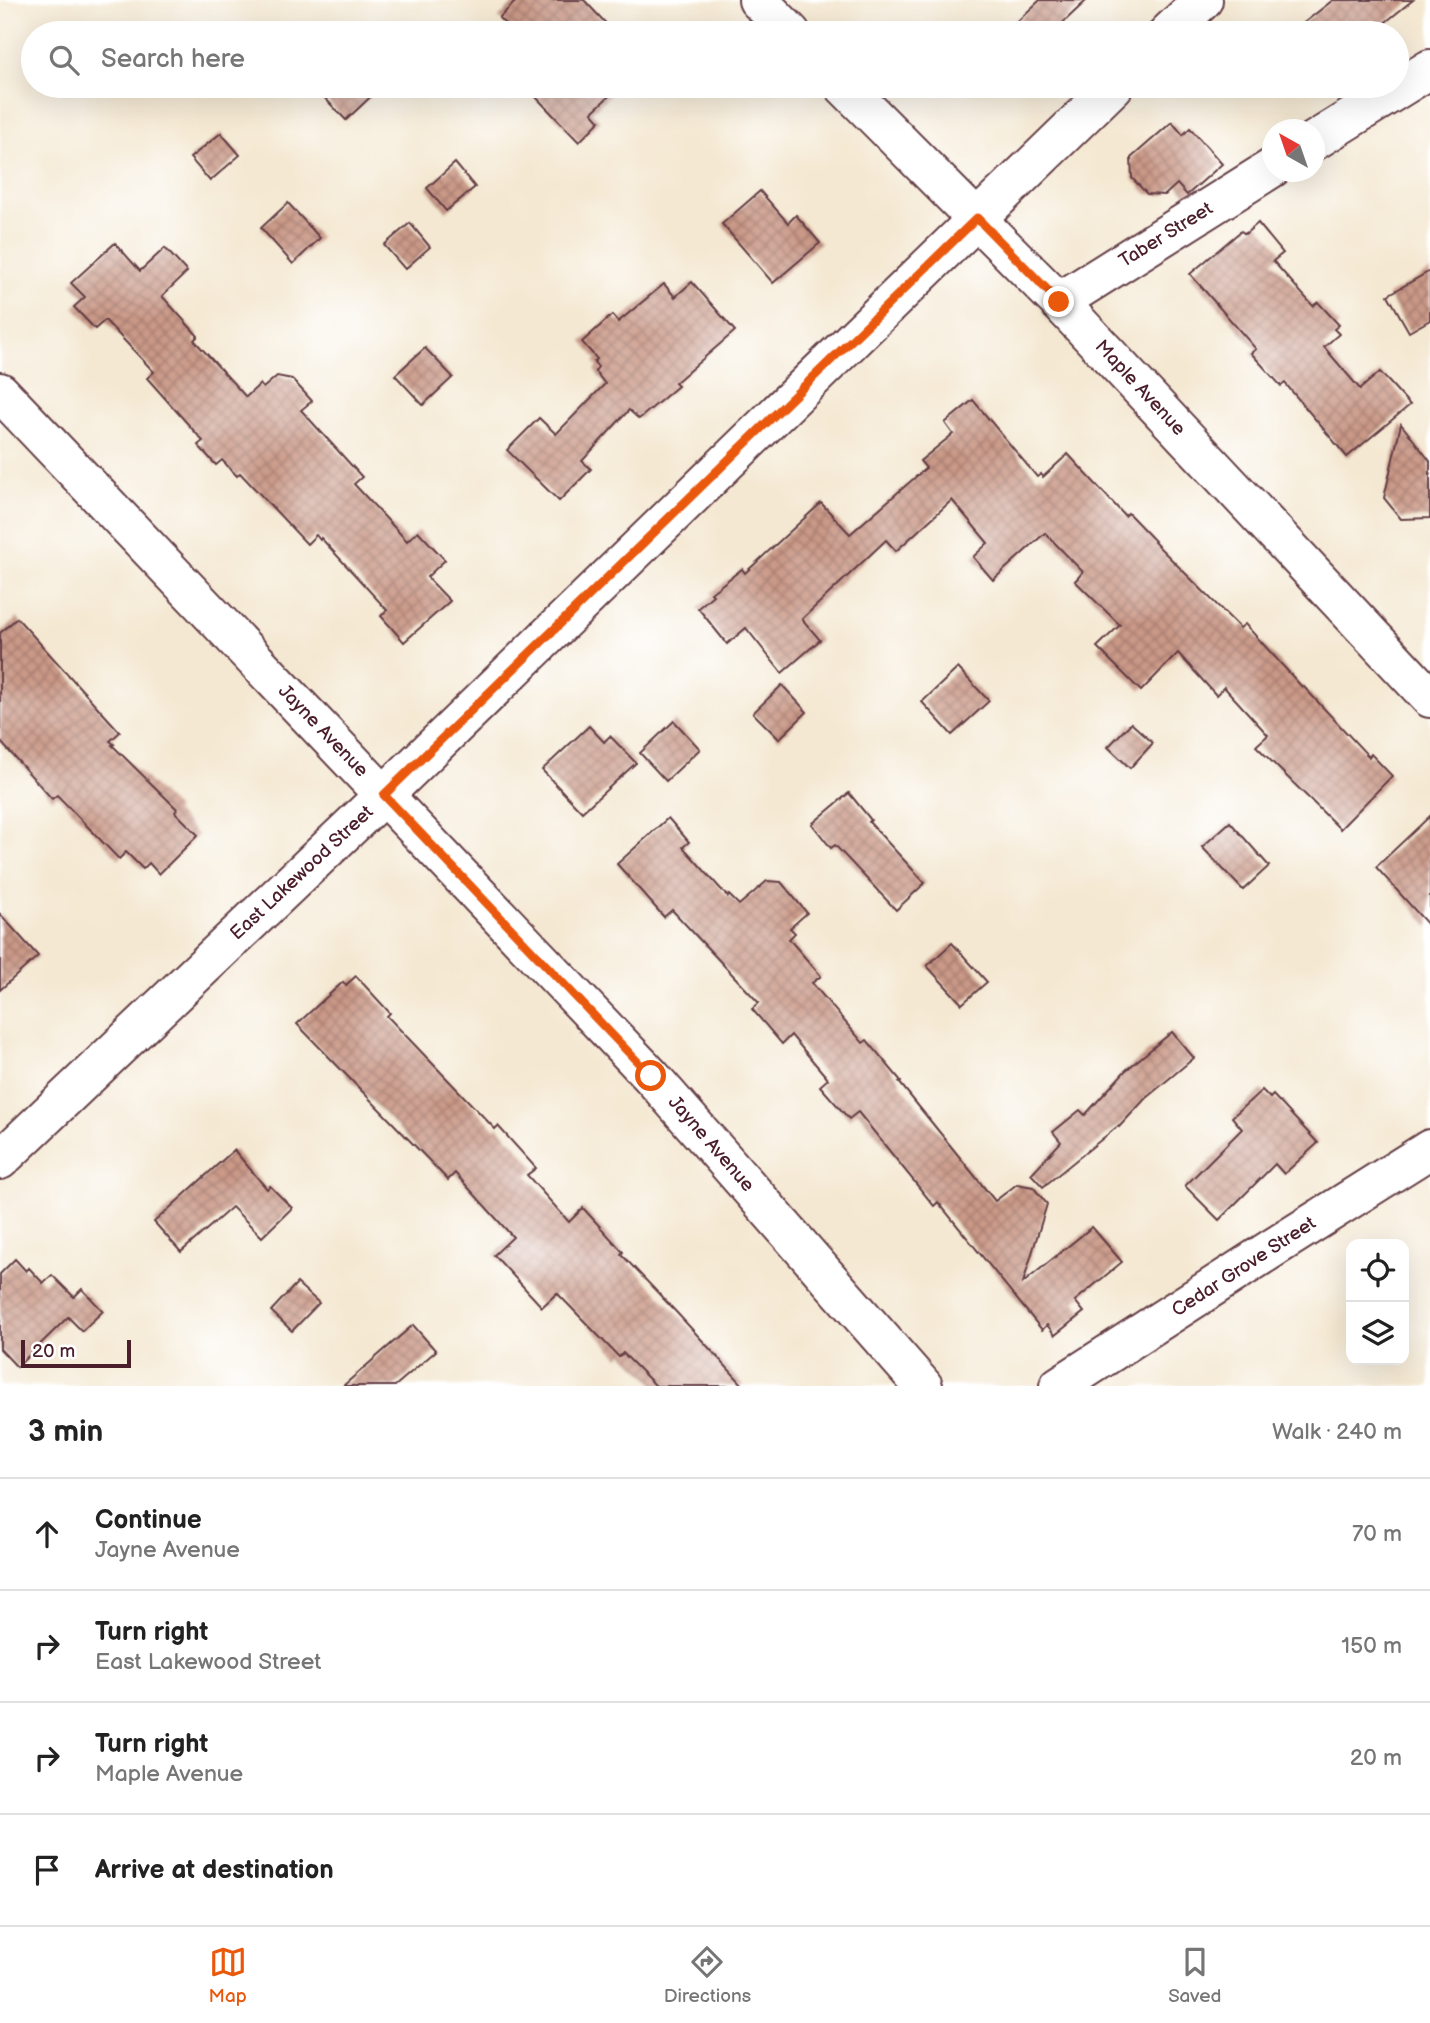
<!DOCTYPE html>
<meta charset="utf-8">
<style>
body{margin:0;font-family:"Balsamiq Sans",sans-serif;background:#f2f2f2;color:#222}
.controls{position:absolute;right:21px;bottom:21px;display:grid;overflow:hidden;border-radius:14px;box-shadow:0 7px 28px #0002}
.controls button{width:63px;height:63px;display:grid;place-items:center;padding:0;border:0;border-bottom:2px solid #e0e0e0;background:#fff;color:#222;font:35px sans-serif}
.compass{position:absolute;left:1262px;top:119px;width:63px;height:63px;border-radius:50%;background:#fff;box-shadow:0 7px 28px #0002;rotate:320deg}
.scale{position:absolute;left:21px;bottom:18px;width:110px;box-sizing:border-box;padding-left:7px;border:4px solid #4a1f2b;border-top:0;font-size:19px;line-height:24px;white-space:nowrap;color:#4a1f2b;-webkit-text-stroke:5px #fff;paint-order:stroke}
.stop{position:absolute;width:21px;height:21px;margin:-16px;border:5px solid #ea580c;border-radius:50%;background:#fff}
.stop.end{background:#ea580c;border-color:#fff;box-shadow:0 2px 7px #0008}
.list{margin:0;padding:0;list-style:none}
h2{display:flex;justify-content:space-between;align-items:center;height:91px;margin:0;padding:0 28px;font-size:30px}
h2 small{font-size:23px;font-weight:400;color:#767676}
.list li{display:grid;grid-template-columns:46px 1fr auto;gap:21px;align-items:center;box-sizing:border-box;height:112px;padding:0 28px;border-top:2px solid #e0e0e0}
.list b{display:block;font-size:26px;white-space:nowrap}
.list p{margin:0;font-size:23px;white-space:nowrap;color:#767676}
.list em{font-size:23px;font-style:normal;color:#767676}
.icon{flex:none;width:38px;height:38px;fill:none;stroke:currentColor;stroke-width:2;stroke-linecap:round;stroke-linejoin:round}
.map{position:relative;flex:none;width:1430px;height:1386px;overflow:hidden}
.search{position:absolute;background:#fff;box-shadow:0 7px 28px #0002;left:21px;right:21px;top:21px;height:77px;display:flex;align-items:center;gap:18px;box-sizing:border-box;padding:0 24px;border-radius:38px;color:#767676;font-size:26px}
.sheet{height:539px;background:#fff}
nav{display:flex;justify-content:space-around;align-items:center;box-sizing:border-box;height:98px;border-top:2px solid #e0e0e0;background:#fff;font-size:19px;color:#767676}
nav a{display:grid;justify-items:center;gap:4px}
nav .on{color:#ea580c}
.map>svg:first-child{display:block}
.building{fill:url(#building-cross-hatch)}
.lines{fill:none;stroke-linecap:round;stroke-linejoin:round}
.minor-casing{stroke:#643d44;stroke-width:42}
.minor{stroke:#fff;stroke-width:38}
.route{stroke:#ea580c;stroke-width:9}
.labels{text-anchor:middle;dominant-baseline:central;stroke-width:5;stroke-linejoin:round;paint-order:stroke}
.street-label{font-size:19px;fill:#4a1f2b;stroke:#fff}
</style>
<div class="map">
<svg width="1430" height="1386" viewBox="0 0 1430 1386">
<defs>
<pattern id="building-cross-hatch" width="8" height="8" patternUnits="userSpaceOnUse" patternTransform="scale(1.75)"><rect width="8" height="8" fill="#ca9987"/><path d="M0 0l8 8M0 8l8-8" fill="none" stroke="#a67c6f"/></pattern>
</defs>
<rect width="100%" height="100%" fill="#fff"/>
<filter id="ink" filterUnits="userSpaceOnUse"><feTurbulence type="fractalNoise" baseFrequency=".0143" numOctaves="2"/><feDisplacementMap in="SourceGraphic" scale="14" xChannelSelector="R" yChannelSelector="G"/><feConvolveMatrix kernelMatrix="1 2 1 2 8 2 1 2 1" color-interpolation-filters="sRGB"/></filter>
<filter id="wash" filterUnits="userSpaceOnUse"><feTurbulence type="fractalNoise" baseFrequency=".00686" numOctaves="4" result="noise"/><feDisplacementMap in="SourceGraphic" scale="28" xChannelSelector="R" yChannelSelector="G"/><feGaussianBlur stdDeviation="1.57" result="paint"/><feColorMatrix in="noise" values="0 0 0 0 0 0 0 0 0 0 0 0 0 0 0 0 0 1.4 0 .05"/><feComposite in="paint" operator="in"/></filter>
<g filter="url(#wash)">
<rect width="100%" height="100%" fill="#f4e8d2"/>
<g id="blocks">
<g class="building">
<path d="M517 0H584L615 33H514L499 18Z"/>
<path d="M1040 0H1087L1052 33H1005Z"/>
<path d="M1333 0H1413L1372 33H1291Z"/>
<path d="M313 86H382L346 120Z"/>
<path d="M544 86H620L592 112 600 121 579 142 534 95Z"/>
<path d="M1172 122 1183 135 1190 128 1222 164 1187 195 1177 184 1165 195 1147 194 1132 178 1131 158Z"/>
<path d="M221 133 240 155 210 181 190 158Z"/>
<path d="M455 163 475 187 446 211 427 188Z"/>
<path d="M760 191 788 223 796 215 820 243 773 283 722 224Z"/>
<path d="M288 203 320 238 293 264 261 228Z"/>
<path d="M410 223 430 247 405 269 384 245Z"/>
<path d="M1258 223 1283 253 1273 261 1313 306 1318 302 1339 325 1334 329 1339 334 1324 347 1360 389 1380 372 1410 405 1347 457 1285 383 1281 386 1251 353 1256 349 1190 274 1241 231 1245 234Z"/>
<path d="M115 243 140 271 165 248 187 272 162 296 198 336 194 340 246 397 260 384 263 388 277 376 292 379 312 401 301 410 362 477 354 484 407 541 418 531 445 560 427 577 450 601 404 642 381 616 387 610 321 538 320 540 316 535 307 544 240 473 237 476 222 460 216 465 198 445 203 441 147 378 154 372 105 320 95 329 74 307 85 297 71 283Z"/>
<path d="M1430 271V320L1409 332 1388 295Z"/>
<path d="M692 282 735 331 675 383 678 386 639 419 629 410 582 461 591 469 559 501 507 450 539 418 556 434 605 384 595 371 598 367 594 362 597 359 582 342 612 315 618 322 664 284 675 297Z"/>
<path d="M425 348 453 377 423 405 395 375Z"/>
<path d="M973 400 1037 477 1041 474 1043 477 1068 454 1125 516 1128 513 1155 541 1154 542 1240 628 1245 624 1302 687 1303 686 1369 757 1371 754 1392 776 1340 829 1256 746 1268 735 1224 687 1216 695 1178 653 1141 691 1097 647 1120 625 1075 581 1083 572 1045 533 993 580 973 557 988 543 952 500 896 551 886 540 802 619 820 640 782 673 746 628 727 644 698 608 713 595 711 593 742 569 745 573 821 503 850 534 926 468 920 461 953 434 945 423Z"/>
<path d="M1401 424 1430 461V518L1401 519 1384 498Z"/>
<path d="M17 618 120 732 110 741 114 744 112 745 177 809 175 812 198 835 159 874 149 863 143 869 126 852 119 859 57 795 52 799 0 741V633Z"/>
<path d="M958 668 989 701 952 735 922 702Z"/>
<path d="M782 685 807 712 779 739 753 713Z"/>
<path d="M674 721 700 749 666 781 640 753Z"/>
<path d="M1131 723 1153 743 1130 768 1108 747Z"/>
<path d="M589 726 604 742 610 736 636 763 582 812 542 770Z"/>
<path d="M849 793 871 820 869 822 925 883 896 910 835 845 831 848 812 824Z"/>
<path d="M1430 816V927L1376 867Z"/>
<path d="M668 818 689 842 683 847 728 897 729 895 739 905 767 881 781 882 807 913 790 928 795 933 789 939 821 976 812 983 863 1043 867 1040 901 1081 899 1082 995 1201 1017 1184 1033 1187 1047 1204 1023 1283 1092 1227 1122 1262 1075 1301 1084 1312 1055 1335 1047 1325 1042 1330 938 1202 934 1206 858 1112 849 1119 820 1086 828 1079 791 1035 782 1044 752 1009 759 1003 672 910 664 917 617 864Z"/>
<path d="M1230 822 1269 866 1243 890 1202 847Z"/>
<path d="M0 914 38 956 0 990Z"/>
<path d="M952 943 987 982 962 1004 927 966Z"/>
<path d="M356 976 390 1013 387 1016 495 1129 498 1126 536 1168 527 1175 569 1222 583 1208 623 1252 621 1254 677 1313 744 1386H656L623 1353 619 1357 557 1293 542 1307 494 1255 513 1237 455 1173 448 1180 297 1024 343 982 346 985Z"/>
<path d="M1172 1032 1194 1058 1146 1098 1119 1127 1118 1126 1043 1187 1031 1174 1061 1142 1053 1132 1080 1110 1085 1115 1125 1071Z"/>
<path d="M1262 1090 1270 1098 1273 1095 1318 1143 1284 1174 1275 1164 1219 1220 1185 1186 1242 1129 1232 1117Z"/>
<path d="M234 1150 267 1189 270 1186 292 1208 262 1237 232 1207 181 1252 154 1222Z"/>
<path d="M15 1259 26 1271 29 1268 43 1283 52 1275 74 1297 82 1289 103 1311 82 1331 68 1317 17 1367 0 1349V1274Z"/>
<path d="M297 1283 319 1303 292 1331 271 1311Z"/>
<path d="M413 1325 436 1351 395 1386H343Z"/>
</g>
</g>
</g>
<g filter="url(#ink)">
<use href="#blocks" fill-opacity="0" stroke="#643d44" stroke-width="2"/>
<g class="lines">
<defs>
<g id="minor">
<path d="M758 0 791 33"/>
<path d="M1168 33 1203 0"/>
<path d="M844 86 1059 302 1430 698"/>
<path d="M1314 141 1430 69"/>
<path d="M1059 302 1272 168"/>
<path d="M0 392 651 1076 923 1386"/>
<path d="M0 1160 384 795 1114 86"/>
<path d="M1059 1386 1273 1248 1430 1149"/>
</g>
</defs>
<use href="#minor" class="minor-casing"/>
<use href="#minor" class="minor"/>
</g>
</g>
<g class="lines" filter="url(#ink)">
<path class="route" d="M651 1076 384 795 977 218 1059 302"/>
</g>
<g class="labels">
<g class="street-label">
<text transform="translate(1166 235) rotate(-32)">Taber Street</text>
<text transform="translate(1140 388) rotate(47)">Maple Avenue</text>
<text transform="translate(323 731) rotate(46)">Jayne Avenue</text>
<text transform="translate(302 873) rotate(-43)">East Lakewood Street</text>
<text transform="translate(711 1144) rotate(49)">Jayne Avenue</text>
<text transform="translate(1244 1267) rotate(-33)">Cedar Grove Street</text>
</g>
</g>
</svg>
<div class="controls">
<button><svg class="icon" aria-label="locate" viewBox="0 0 24 24"><circle cx="12" cy="12" r="6"/><path d="M12 2v4M12 18v4M2 12h4M18 12h4"/></svg></button>
<button><svg class="icon" aria-label="layers" viewBox="0 0 24 24"><path d="M12 4l9 5-9 5-9-5zM3 14l9 5 9-5"/></svg></button>
</div>
<svg class="compass" viewBox="-18 -18 36 36"><path d="M0-13l5 13h-10z" fill="#e53935"/><path d="M0 13l5-13h-10z" fill="#767676"/></svg>
<div class="scale">20 m</div>
<div class="stop" style="left:651px;top:1076px"></div>
<div class="stop end" style="left:1059px;top:302px"></div>
<div class="search"><svg class="icon" aria-label="search" viewBox="0 0 24 24"><circle cx="10" cy="10" r="6"/><path d="M15 15l6 6"/></svg>Search here</div>
</div>
<section class="sheet">
<h2>3 min<small>Walk · 240 m</small></h2>
<ul class="list">
<li><svg class="icon" aria-label="ahead" viewBox="0 0 24 24"><path d="M12 20V5M6 11l6-6 6 6"/></svg><div><b>Continue</b><p>Jayne Avenue</p></div><em>70 m</em></li>
<li><svg class="icon" aria-label="right" viewBox="0 0 24 24"><path d="M7 20v-9h11M14 6l5 5-5 5"/></svg><div><b>Turn right</b><p>East Lakewood Street</p></div><em>150 m</em></li>
<li><svg class="icon" aria-label="right" viewBox="0 0 24 24"><path d="M7 20v-9h11M14 6l5 5-5 5"/></svg><div><b>Turn right</b><p>Maple Avenue</p></div><em>20 m</em></li>
<li><svg class="icon" aria-label="arrive" viewBox="0 0 24 24"><path d="M6 21V4h12l-3 4 3 4H6"/></svg><div><b>Arrive at destination</b></div></li>
</ul>
</section>
<nav>
<a class="on"><svg class="icon" aria-label="map" viewBox="0 0 24 24"><path d="M3 6l6-2 6 2 6-2v14l-6 2-6-2-6 2zM9 4v14M15 6v14"/></svg>Map</a>
<a><svg class="icon" aria-label="directions" viewBox="0 0 24 24"><path d="M12 3l9 9-9 9-9-9zM9 14v-3h6M13 9l2 2-2 2"/></svg>Directions</a>
<a><svg class="icon" aria-label="saved" viewBox="0 0 24 24"><path d="M7 4h10v16l-5-4-5 4z"/></svg>Saved</a>
</nav>
